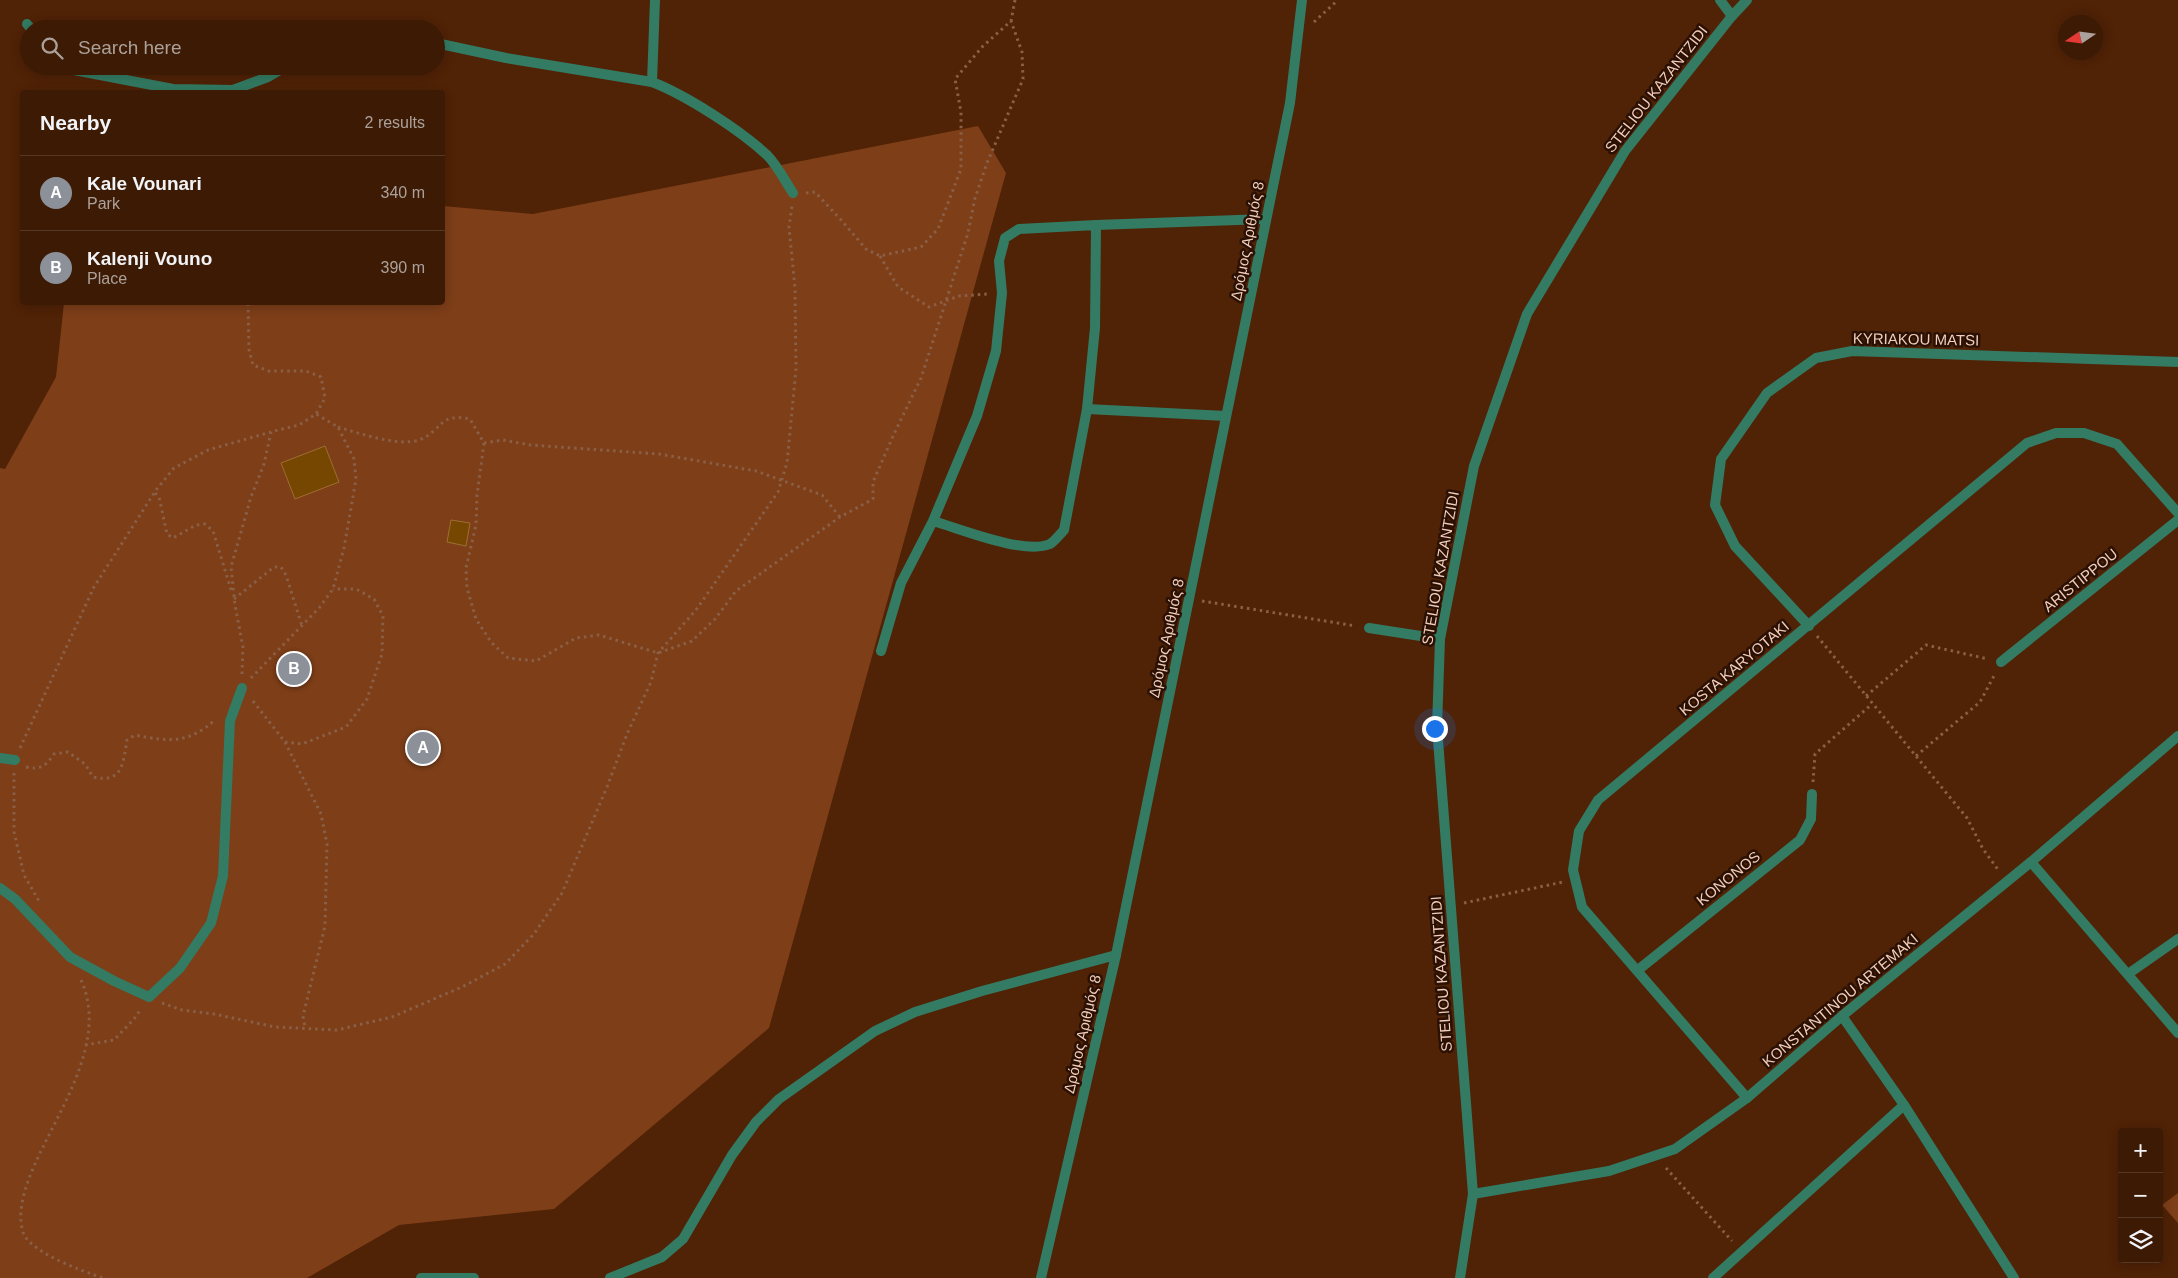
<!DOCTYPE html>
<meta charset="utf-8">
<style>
body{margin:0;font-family:Arial,sans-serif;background:#43230e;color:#f1f3f6}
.controls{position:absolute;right:15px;bottom:15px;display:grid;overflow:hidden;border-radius:5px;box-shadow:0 2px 12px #0003}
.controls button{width:45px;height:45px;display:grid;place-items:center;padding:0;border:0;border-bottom:1px solid #553826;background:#3c1a04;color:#f1f3f6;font:25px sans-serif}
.compass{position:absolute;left:2058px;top:15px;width:45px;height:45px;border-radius:50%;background:#3c1a04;box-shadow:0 2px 12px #0003;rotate:257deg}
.you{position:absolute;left:1434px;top:728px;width:18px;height:18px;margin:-12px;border:4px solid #fff;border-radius:50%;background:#1a73e8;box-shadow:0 0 0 8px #1a73e833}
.badge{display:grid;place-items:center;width:32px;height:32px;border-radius:50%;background:#8c9099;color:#fff;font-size:16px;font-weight:700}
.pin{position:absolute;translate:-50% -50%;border:2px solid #fff;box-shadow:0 1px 5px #0006}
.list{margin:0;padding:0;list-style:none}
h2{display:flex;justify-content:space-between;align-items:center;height:65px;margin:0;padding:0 20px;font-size:21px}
h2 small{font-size:16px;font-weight:400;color:#aca19a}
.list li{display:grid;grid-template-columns:32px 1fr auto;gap:15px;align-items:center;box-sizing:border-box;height:75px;padding:0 20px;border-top:1px solid #553826}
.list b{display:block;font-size:19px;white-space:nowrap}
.list p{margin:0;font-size:16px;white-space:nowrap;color:#aca19a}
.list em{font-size:16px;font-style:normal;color:#aca19a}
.icon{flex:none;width:28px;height:28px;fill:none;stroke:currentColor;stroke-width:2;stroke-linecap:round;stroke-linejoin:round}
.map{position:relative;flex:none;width:2178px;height:1278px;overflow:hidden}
.search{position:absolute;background:#3c1a04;box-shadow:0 2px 12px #0003;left:20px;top:20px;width:425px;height:55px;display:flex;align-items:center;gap:12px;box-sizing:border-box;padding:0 18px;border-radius:28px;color:#aca19a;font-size:19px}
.panel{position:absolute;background:#3c1a04;box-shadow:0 2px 12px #0003;left:20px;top:90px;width:425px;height:215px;border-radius:5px}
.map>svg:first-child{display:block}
.green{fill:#7d3e18}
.building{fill:#764700;stroke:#9f6e34}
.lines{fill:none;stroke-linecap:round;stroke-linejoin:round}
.path{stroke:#8a5f46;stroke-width:3;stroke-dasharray:2.5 4;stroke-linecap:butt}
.service{stroke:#337b63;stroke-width:10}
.minor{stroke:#337b63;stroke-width:10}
.tertiary{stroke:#337b63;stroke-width:10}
.labels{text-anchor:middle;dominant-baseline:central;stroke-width:5;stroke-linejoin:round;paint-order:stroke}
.street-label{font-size:15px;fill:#f2cdbb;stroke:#2b1104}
</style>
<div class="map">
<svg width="2178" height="1278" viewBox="0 0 2178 1278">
<rect width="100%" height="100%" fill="#502206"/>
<g class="green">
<path d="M978 126 1006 173 769 1028 554 1209 399 1225 307 1278H0V468L5 469 56 377 64 303 442 302 443 206 533 214Z"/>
<path d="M2178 1193V1223L2162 1205Z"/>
</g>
<g class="building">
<path d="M325 446 339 482 295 499 281 463Z"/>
<path d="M451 520 470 523 466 546 447 542Z"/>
</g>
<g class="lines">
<g class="path">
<path d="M1314 22 1338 0"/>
<path d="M806 193 815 192 842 221 866 249 880 256 921 247 938 229 961 169V112L955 79 983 46 1011 21 1015 0"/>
<path d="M880 256 898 287 929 307 959 296 988 294"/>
<path d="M338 427C358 433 399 447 419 440 443 431 438 412 470 419L484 443 503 440 530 445 659 454 756 471 822 495 840 517"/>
<path d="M484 443 477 495 476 525 466 568 467 588 476 619 491 642 508 658 536 661 576 638 599 635 658 653 692 641 715 619 736 591 840 517 873 499V482L894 434 921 378 968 233 975 198 987 163 1023 79 1022 52 1011 21"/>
<path d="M155 493 159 497 167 534 173 538 196 525 205 524 213 531 232 593"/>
<path d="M234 599 274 567H281L286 575 302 626"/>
<path d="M1202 601 1356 626"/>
<path d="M1817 636 1967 818 1983 849 1999 871"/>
<path d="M242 674 243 647 235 605 231 567 251 497 264 464 271 432"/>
<path d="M251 678 319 608 333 589 344 548 356 479 354 459 338 427 316 414"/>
<path d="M1866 696 1926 645 1988 659"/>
<path d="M253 701 285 742 321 814 327 844 325 926 303 1016 305 1027"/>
<path d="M285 742 302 744 346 727 367 699 382 654 383 616 374 599 356 589H333"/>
<path d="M20 748 94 587 156 490 174 468 208 450 278 430 299 425 316 414 325 398 321 377 306 371H269L253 365 249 350 248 302"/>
<path d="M1916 756 1980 702 1995 674"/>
<path d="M26 767C40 770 46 766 54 754L68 752 85 764 93 777C123 784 123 763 127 740L135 735C170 742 188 744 216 719"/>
<path d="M14 773V832L24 875 39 901"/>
<path d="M1813 782 1815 754 1872 704"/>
<path d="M1464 903 1563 882"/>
<path d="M81 980C121 1068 0 1170 24 1235 35 1254 82 1271 103 1278"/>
<path d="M162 1003 182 1010 214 1014 275 1027 337 1030 392 1017 462 987 505 964 534 934 562 893 607 787 627 734 651 682 658 653 696 610 778 492 787 463 796 369 795 288 789 227 792 206"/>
<path d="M85 1045 114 1040 134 1019 141 1009"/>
<path d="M1666 1168 1732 1241"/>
</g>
<g class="service">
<path d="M27 24 31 29"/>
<path d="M371 29 379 25 389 29"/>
<path d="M436 43 506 58 652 82C686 95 740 130 767 155 777 165 785 181 793 193"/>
<path d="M67 66 74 70 173 89 233 90 268 77 287 66"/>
<path d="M1096 225 1266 219"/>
<path d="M1087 409 1226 416"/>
<path d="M0 758 15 760"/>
<path d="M0 888 15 899 70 957 114 981 149 997 180 968 211 923 223 876 230 721 242 688"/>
</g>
<g class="minor">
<path d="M1720 0 1732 16"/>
<path d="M652 82 655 0"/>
<path d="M1809 626 1735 546 1715 505 1721 459 1767 393 1816 358 1852 351 2178 362"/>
<path d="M1369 628 1440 639"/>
<path d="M881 651 901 583 933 521 977 416 996 351 1002 293 999 261 1005 238 1019 229 1096 225 1095 328 1087 409 1064 530C1060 534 1055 541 1050 544 1024 555 961 529 933 521"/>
<path d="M2001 662 2178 520"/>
<path d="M2031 862 2178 1033"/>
<path d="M1638 970 1800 840 1811 819 1812 794"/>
<path d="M2128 974 2178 939"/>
<path d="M1842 1016 1904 1105 2014 1278"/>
<path d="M1747 1098 1582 907 1573 870 1579 831 1598 800 2027 443 2056 433H2084L2117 444 2178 513"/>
<path d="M1473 1194 1609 1171 1675 1149 1747 1098 1842 1016 2031 862 2178 736"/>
<path d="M421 1278H474"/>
<path d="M610 1278 662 1257 683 1239 732 1155 756 1122 779 1099 875 1031 915 1012 982 991 1116 955"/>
<path d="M1460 1278 1473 1194 1437 727 1440 639 1474 466 1527 314 1625 151 1732 16 1747 0"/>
<path d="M1713 1278 1904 1105"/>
</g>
<path class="tertiary" d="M1041 1278 1116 955 1189 599 1290 103 1302 0"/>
</g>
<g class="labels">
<g class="street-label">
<text transform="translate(1656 89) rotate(-52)">STELIOU KAZANTZIDI</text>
<text transform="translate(1247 241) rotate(-79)">Δρόμος Αριθμός 8</text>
<text transform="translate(1916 339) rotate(1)">KYRIAKOU MATSI</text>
<text transform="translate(1440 568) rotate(-80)">STELIOU KAZANTZIDI</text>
<text transform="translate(2080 580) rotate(-39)">ARISTIPPOU</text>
<text transform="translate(1166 638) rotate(-78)">Δρόμος Αριθμός 8</text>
<text transform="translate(1734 668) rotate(-40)">KOSTA KARYOTAKI</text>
<text transform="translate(1728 878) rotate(-39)">KONONOS</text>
<text transform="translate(1441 974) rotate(-94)">STELIOU KAZANTZIDI</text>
<text transform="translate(1840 1000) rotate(-40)">KONSTANTINOU ARTEMAKI</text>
<text transform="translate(1082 1034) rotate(-77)">Δρόμος Αριθμός 8</text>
</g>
</g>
</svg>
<div class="controls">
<button>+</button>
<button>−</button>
<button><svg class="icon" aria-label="layers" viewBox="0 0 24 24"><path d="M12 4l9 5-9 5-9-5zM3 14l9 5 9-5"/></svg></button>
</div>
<svg class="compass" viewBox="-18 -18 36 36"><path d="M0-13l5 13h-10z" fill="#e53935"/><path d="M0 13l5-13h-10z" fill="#aca19a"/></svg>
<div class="you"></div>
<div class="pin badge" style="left:423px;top:748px">A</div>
<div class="pin badge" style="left:294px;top:669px">B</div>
<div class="search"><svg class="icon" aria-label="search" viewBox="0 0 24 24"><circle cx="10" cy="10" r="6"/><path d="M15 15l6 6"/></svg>Search here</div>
<section class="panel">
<h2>Nearby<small>2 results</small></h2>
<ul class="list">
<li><span class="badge">A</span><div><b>Kale Vounari</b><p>Park</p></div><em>340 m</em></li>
<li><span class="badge">B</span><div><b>Kalenji Vouno</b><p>Place</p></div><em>390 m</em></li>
</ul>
</section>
</div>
